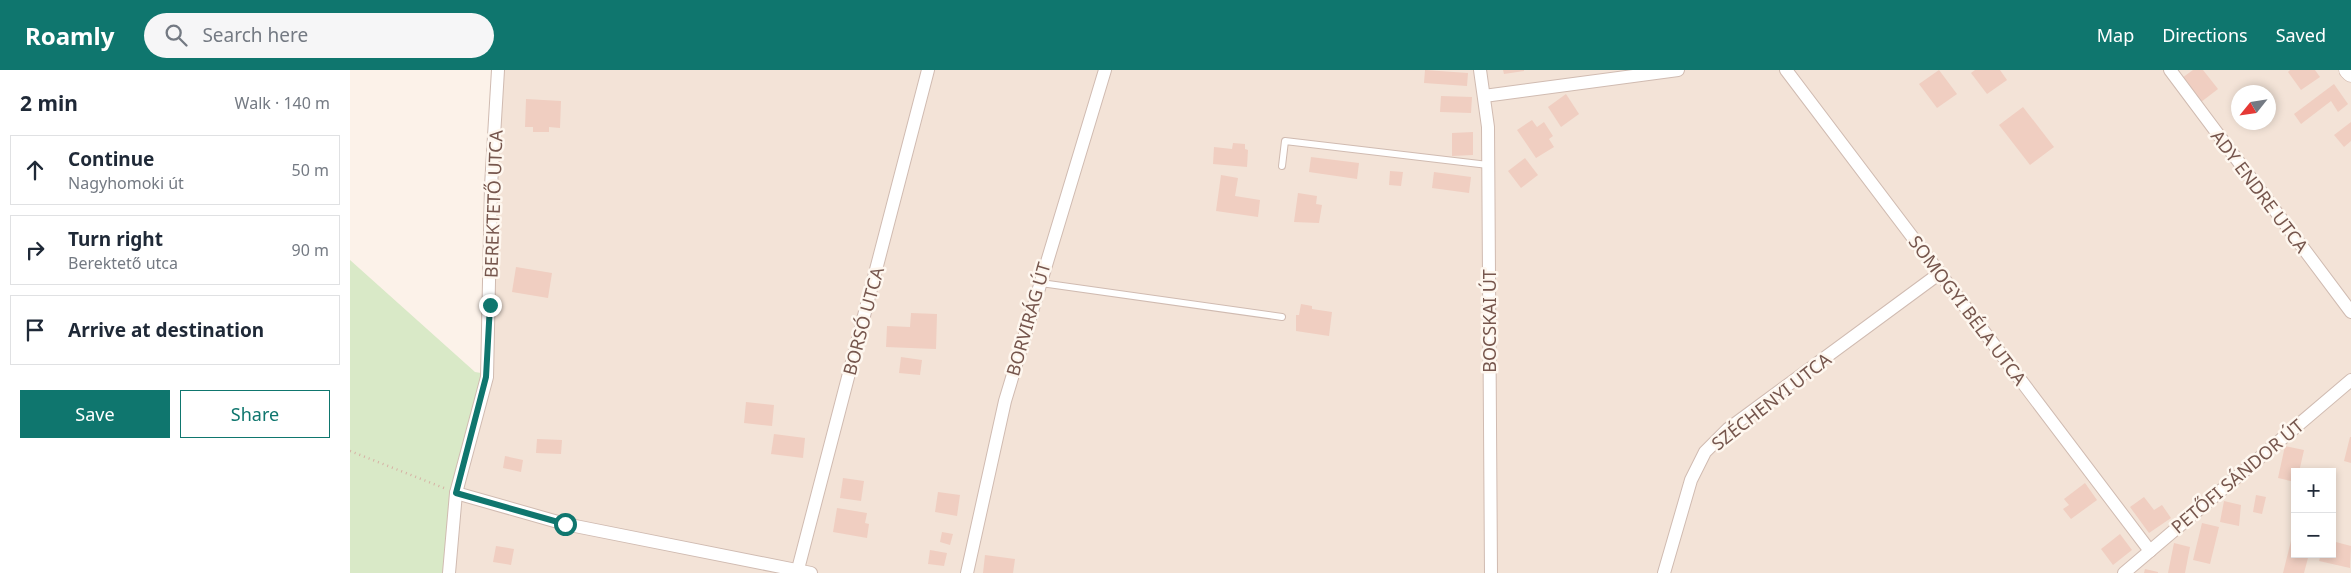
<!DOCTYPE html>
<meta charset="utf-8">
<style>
body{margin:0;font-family:"Noto Sans",sans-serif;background:#f6f6f7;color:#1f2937}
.controls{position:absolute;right:15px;bottom:15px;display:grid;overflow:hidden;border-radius:0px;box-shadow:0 2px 8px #0003}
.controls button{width:45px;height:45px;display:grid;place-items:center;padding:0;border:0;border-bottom:1px solid #e0e1e3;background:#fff;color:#1f2937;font:25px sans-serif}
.compass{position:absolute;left:1881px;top:15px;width:45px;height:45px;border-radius:50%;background:#fff;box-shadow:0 2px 8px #0003;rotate:240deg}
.stop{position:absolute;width:15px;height:15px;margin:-11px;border:4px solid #0f766e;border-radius:50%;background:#fff}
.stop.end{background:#0f766e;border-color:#fff;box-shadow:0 1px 5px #0008}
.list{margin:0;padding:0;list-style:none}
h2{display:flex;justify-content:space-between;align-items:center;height:65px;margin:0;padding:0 20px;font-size:21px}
h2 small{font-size:16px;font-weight:400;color:#747a83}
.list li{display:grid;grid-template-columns:32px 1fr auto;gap:15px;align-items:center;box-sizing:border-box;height:70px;margin:0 10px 10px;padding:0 10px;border:1px solid #e0e1e3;border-radius:0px}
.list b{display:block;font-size:19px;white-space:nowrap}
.list p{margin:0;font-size:16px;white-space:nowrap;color:#747a83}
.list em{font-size:16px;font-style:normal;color:#747a83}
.actions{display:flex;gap:10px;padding:15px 20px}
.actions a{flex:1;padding:11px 0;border:1px solid #0f766e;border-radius:0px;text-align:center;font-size:18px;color:#0f766e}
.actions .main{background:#0f766e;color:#fff}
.icon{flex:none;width:28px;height:28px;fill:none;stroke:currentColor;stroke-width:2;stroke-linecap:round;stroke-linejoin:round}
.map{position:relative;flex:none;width:2001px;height:503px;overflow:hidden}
header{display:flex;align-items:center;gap:30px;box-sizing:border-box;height:70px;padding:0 25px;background:#0f766e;color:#fff}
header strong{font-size:24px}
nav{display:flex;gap:28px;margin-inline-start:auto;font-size:18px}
.search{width:350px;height:45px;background:#f6f6f7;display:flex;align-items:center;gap:12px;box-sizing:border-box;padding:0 18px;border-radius:28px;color:#747a83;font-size:19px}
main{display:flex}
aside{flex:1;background:#fff}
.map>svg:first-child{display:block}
.residential{fill:#f3e3d7;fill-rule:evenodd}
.green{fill:#d9e9c7}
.building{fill:#f0cec1}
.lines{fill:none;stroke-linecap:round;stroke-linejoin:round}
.service-casing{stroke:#d0bbb1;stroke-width:8}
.minor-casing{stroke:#d0bbb1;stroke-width:14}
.secondary-casing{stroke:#d3baaf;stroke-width:19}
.path{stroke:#d6b1a4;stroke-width:2.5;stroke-dasharray:1 4;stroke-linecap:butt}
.service{stroke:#fff;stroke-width:6}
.minor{stroke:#fff;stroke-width:12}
.secondary{stroke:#fff;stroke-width:18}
.route{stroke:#0f766e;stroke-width:6}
.labels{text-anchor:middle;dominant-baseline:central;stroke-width:5;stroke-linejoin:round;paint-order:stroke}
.street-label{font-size:18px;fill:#76564d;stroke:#fef7ef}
</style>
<header>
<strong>Roamly</strong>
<div class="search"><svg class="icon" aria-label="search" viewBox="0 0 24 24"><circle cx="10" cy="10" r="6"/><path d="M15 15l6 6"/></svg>Search here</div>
<nav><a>Map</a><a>Directions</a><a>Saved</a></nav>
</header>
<main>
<aside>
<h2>2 min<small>Walk · 140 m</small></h2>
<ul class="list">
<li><svg class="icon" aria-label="ahead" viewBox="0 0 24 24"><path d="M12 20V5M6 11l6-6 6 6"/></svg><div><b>Continue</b><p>Nagyhomoki út</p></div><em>50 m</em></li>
<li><svg class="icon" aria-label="right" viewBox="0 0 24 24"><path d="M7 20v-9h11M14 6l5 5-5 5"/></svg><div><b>Turn right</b><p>Berektető utca</p></div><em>90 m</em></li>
<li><svg class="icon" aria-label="arrive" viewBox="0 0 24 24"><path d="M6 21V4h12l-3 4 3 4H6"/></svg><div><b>Arrive at destination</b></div></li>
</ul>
<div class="actions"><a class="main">Save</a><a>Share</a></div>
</aside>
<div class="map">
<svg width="2001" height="503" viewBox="0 0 2001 503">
<rect width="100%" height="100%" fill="#fcf2e9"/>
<path class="residential" d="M143 0H2001V503H0V499L131 303ZM1888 22H1918V52H1888ZM1945 402H1982V484H1945Z"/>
<path class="green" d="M0 190 125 302 131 303 104 441 99 503H0Z"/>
<g class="building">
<path d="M1075 0 1118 3 1117 16 1074 13Z"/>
<path d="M1153 0H1174V1L1154 4Z"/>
<path d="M1589 0 1607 24 1587 38 1569 14Z"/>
<path d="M1625 0H1650L1657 10 1637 24 1621 3Z"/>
<path d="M1843 0H1853L1868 19 1851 32 1832 8Z"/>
<path d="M1940 0H1965L1970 7 1951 20 1938 2Z"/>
<path d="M1984 14 1998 34 1988 42 1981 31 1951 54 1944 44Z"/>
<path d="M1216 24 1229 44 1211 57 1198 37Z"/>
<path d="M1091 26 1122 27 1121 43 1090 42Z"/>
<path d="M176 29 211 31 210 58 199 57V62H183V57H175Z"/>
<path d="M1673 37 1704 77 1680 95 1649 55Z"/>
<path d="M1182 50 1187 57 1194 52 1203 66 1199 69 1204 77 1186 88 1167 60Z"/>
<path d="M2001 52V71L1994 77 1984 65Z"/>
<path d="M1123 62V85L1102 86V63Z"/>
<path d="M883 73 895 74V79L898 80 897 97 863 94 864 77 882 79Z"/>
<path d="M961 87 1009 93 1007 109 959 102Z"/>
<path d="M1175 88 1188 105 1171 118 1158 101Z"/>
<path d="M1040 101 1053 102 1051 116 1039 115Z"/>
<path d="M1084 102 1121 107 1119 123 1082 118Z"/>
<path d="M871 105 888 108 885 126 910 130 908 147 866 141Z"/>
<path d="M948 123 967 126 966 134 972 135 969 153 944 152Z"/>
<path d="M166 197 202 203 198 228 162 222Z"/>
<path d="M951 234 962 236V239L982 242 979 266 946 261V245H949Z"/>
<path d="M561 243 587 244 586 279 536 277 537 256 560 257Z"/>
<path d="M551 287 572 290 570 305 549 303Z"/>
<path d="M396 332 424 335 422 356 394 353Z"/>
<path d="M424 364 455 368 453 388 421 384Z"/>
<path d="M2000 367H2001V393L1994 391Z"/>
<path d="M187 369 212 370 211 384 186 383Z"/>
<path d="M1935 376 1954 380 1949 402H1945V412L1928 408Z"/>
<path d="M155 386 173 390 171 402 153 398Z"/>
<path d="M493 408 514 411 511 431 490 428Z"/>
<path d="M1735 413 1747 430 1721 449 1713 439 1719 435 1714 429Z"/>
<path d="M588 422 610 425 607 446 585 442Z"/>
<path d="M1906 425 1916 427 1912 444 1903 442Z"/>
<path d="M1794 427 1804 440 1812 435 1821 448 1799 463 1780 437Z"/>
<path d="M1874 431 1891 435 1889 456 1870 452Z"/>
<path d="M487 438 517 443 515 453 519 454 517 468 483 462Z"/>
<path d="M1852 453 1869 457 1860 494 1843 490Z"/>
<path d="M1944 459 1945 484H1959L1954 503H1933Z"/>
<path d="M592 462 603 464 600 475 590 472Z"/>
<path d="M1770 464 1782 480 1763 495 1751 479Z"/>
<path d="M1982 471 2001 476 2000 498 1969 491 1971 484H1982Z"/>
<path d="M1824 473 1840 477 1835 503H1818Z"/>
<path d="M146 476 164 479 161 495 143 492Z"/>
<path d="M580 480 597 483 594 496 578 494Z"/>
<path d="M635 485 665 489 663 503H633Z"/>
<path d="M1795 499 1808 502V503H1794Z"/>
</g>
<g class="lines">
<defs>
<g id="service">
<path d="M932 96 935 71 1138 95"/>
<path d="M691 213 932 247"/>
</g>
<g id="minor">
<path d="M1130 0 1138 57 1141 503"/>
<path d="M1436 0 1800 481"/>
<path d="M1820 0 2001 242"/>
<path d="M1134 26 1328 0"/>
<path d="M106 423 215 454 461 503"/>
<path d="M99 503 106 423 137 307 141 116 148 0"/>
<path d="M447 503 578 0"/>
<path d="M617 503 655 331 755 0"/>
<path d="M1314 503 1341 410 1355 382 1378 359 1590 203"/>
<path d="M1774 503 2001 310"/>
</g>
<path id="secondary" d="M1998 0 2001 3"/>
</defs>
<use href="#service" class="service-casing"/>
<use href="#minor" class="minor-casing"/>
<use href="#secondary" class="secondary-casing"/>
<path class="path" d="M0 381 94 418"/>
<use href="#service" class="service"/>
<use href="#minor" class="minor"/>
<use href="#secondary" class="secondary"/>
</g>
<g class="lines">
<path class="route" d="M140 235 136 307 106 423 215 454"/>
</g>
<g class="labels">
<g class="street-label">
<text transform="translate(1910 121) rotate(53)">ADY ENDRE UTCA</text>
<text transform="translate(143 134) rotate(-88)">BEREKTETŐ UTCA</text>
<text transform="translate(1618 240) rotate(53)">SOMOGYI BÉLA UTCA</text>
<text transform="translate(678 249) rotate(-74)">BORVIRÁG ÚT</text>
<text transform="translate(513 251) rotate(-75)">BORSÓ UTCA</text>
<text transform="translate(1139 251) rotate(-90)">BOCSKAI ÚT</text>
<text transform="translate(1421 331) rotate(-38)">SZÉCHENYI UTCA</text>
<text transform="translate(1887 406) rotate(-40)">PETŐFI SÁNDOR ÚT</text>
</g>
</g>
</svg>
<div class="controls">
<button>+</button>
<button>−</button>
</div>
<svg class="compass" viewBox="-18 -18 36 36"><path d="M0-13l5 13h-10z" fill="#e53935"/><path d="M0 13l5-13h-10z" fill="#747a83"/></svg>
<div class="stop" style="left:215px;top:454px"></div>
<div class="stop end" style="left:140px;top:235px"></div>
</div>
</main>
